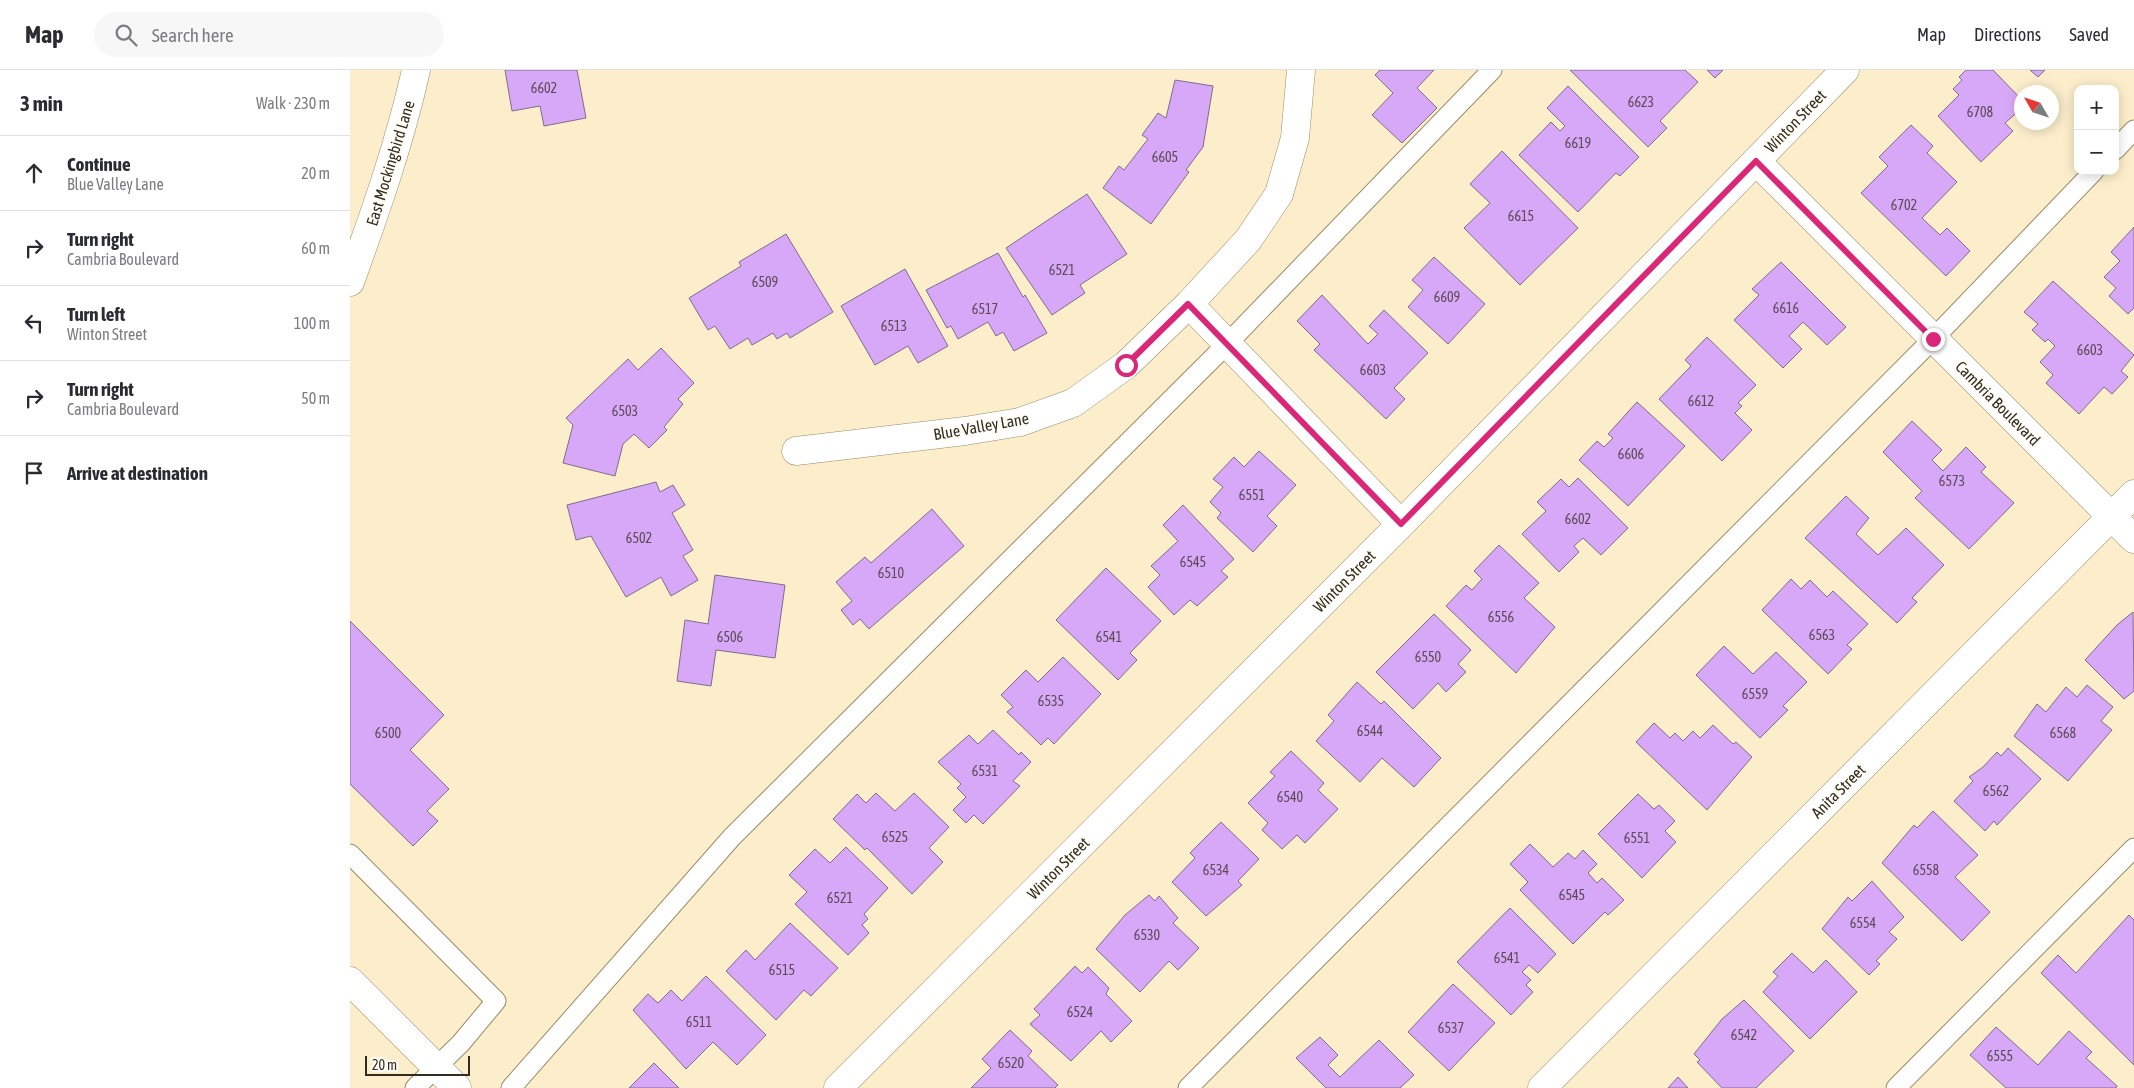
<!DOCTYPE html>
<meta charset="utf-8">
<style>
body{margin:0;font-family:"Asap Condensed",sans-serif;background:#f7f7f7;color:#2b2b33}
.controls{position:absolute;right:15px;top:15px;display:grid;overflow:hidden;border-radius:10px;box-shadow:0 2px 12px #0003}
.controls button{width:45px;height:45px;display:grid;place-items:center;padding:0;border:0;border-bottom:1px solid #e1e1e2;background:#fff;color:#2b2b33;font:25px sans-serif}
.compass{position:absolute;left:1664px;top:15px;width:45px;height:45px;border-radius:50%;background:#fff;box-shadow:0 2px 12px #0003;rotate:309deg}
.scale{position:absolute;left:15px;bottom:12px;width:105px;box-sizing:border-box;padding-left:5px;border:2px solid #312c1f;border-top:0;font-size:14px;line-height:18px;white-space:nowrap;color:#312c1f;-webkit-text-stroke:4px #fffcf5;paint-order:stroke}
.stop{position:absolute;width:15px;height:15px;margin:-11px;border:4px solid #db2777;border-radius:50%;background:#fff}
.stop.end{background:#db2777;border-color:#fff;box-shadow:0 1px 5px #0008}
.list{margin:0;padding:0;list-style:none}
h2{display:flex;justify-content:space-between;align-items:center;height:65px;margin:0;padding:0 20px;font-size:21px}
h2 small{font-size:16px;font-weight:400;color:#7c7c81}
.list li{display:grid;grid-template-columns:32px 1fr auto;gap:15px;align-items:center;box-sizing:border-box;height:75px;padding:0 20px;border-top:1px solid #e1e1e2}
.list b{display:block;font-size:19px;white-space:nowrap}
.list p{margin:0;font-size:16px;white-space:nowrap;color:#7c7c81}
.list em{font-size:16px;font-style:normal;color:#7c7c81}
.icon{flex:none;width:28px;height:28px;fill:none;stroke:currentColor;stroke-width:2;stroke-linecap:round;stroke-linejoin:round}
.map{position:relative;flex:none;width:1784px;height:1018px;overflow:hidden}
header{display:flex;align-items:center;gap:30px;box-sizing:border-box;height:70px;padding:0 25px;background:#fff;border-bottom:1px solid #e1e1e2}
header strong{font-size:24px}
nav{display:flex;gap:28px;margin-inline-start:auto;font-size:18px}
.search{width:350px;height:45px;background:#f7f7f7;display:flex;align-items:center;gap:12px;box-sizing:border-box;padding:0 18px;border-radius:28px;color:#7c7c81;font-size:19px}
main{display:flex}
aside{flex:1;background:#fff}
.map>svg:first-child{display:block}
.building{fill:#d8a8f8;stroke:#7e6d8a}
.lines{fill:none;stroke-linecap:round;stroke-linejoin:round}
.lane-casing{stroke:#998c6b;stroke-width:21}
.street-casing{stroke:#998c6b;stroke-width:29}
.secondary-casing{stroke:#998c6b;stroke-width:29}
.lane{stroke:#fff;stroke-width:19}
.street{stroke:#fff;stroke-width:28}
.secondary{stroke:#fff;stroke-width:28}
.route{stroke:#db2777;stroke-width:6}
.labels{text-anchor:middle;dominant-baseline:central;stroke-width:4;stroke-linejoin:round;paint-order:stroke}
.number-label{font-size:14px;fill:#5b4b55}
.street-label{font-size:16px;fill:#312c1f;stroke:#fffcf5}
</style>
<header>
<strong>Map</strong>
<div class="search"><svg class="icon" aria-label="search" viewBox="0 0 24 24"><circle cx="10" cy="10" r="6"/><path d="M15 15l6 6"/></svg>Search here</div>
<nav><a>Map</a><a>Directions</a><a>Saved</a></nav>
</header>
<main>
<aside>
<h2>3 min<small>Walk · 230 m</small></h2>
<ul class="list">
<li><svg class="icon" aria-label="ahead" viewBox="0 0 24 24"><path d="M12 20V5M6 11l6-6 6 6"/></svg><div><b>Continue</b><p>Blue Valley Lane</p></div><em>20 m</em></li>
<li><svg class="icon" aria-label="right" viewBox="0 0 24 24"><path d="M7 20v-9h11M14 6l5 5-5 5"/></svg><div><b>Turn right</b><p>Cambria Boulevard</p></div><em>60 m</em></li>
<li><svg class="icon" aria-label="left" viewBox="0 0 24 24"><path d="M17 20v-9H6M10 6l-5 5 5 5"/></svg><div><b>Turn left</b><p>Winton Street</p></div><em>100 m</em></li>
<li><svg class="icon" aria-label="right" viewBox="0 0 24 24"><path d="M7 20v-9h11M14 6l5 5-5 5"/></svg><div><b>Turn right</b><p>Cambria Boulevard</p></div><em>50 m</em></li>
<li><svg class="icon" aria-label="arrive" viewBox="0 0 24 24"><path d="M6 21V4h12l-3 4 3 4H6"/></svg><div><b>Arrive at destination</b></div></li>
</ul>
</aside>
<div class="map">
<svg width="1784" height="1018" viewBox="0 0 1784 1018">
<rect width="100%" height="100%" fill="#fceecb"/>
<g class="building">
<path d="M155 0H227L236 48 194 56 190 36 162 41Z"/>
<path d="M1030 0H1084L1067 18 1087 38 1052 73 1022 45 1043 23 1025 5Z"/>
<path d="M1220 0H1335L1348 12 1310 51 1317 58 1298 77Z"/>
<path d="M1357 0H1373L1365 8Z"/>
<path d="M1616 0H1643L1672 30V38L1655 53 1663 61 1631 92 1588 46 1609 25 1603 19 1612 10 1609 7Z"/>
<path d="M1680 0H1695L1688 7Z"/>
<path d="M825 10 863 16 853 77 836 100 839 102 801 154 753 118 769 96 774 100 798 69 792 65 808 43 816 48Z"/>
<path d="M1218 16 1289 87 1270 106 1266 103 1228 142 1169 85 1201 52 1210 61 1215 56 1197 38Z"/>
<path d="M1561 55 1583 76 1577 83 1607 112 1572 148 1590 165 1597 158 1620 181 1596 206 1511 123 1538 96 1529 87Z"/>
<path d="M1152 81 1228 158 1170 215 1114 158 1140 133 1120 114Z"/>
<path d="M737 124 777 184 730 215 735 223 702 245 656 178Z"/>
<path d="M1784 157V238L1778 244 1759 226 1766 218 1754 207 1770 191 1761 182Z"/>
<path d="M436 164 483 242 440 268 437 263 427 269 423 263 402 275 398 268 380 279 365 256 358 260 339 228 391 196 389 192Z"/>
<path d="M648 183 673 227 675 225 697 263 664 281 653 262 646 266 638 252 608 269 601 256 597 258 576 220Z"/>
<path d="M1084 187 1135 234 1098 274 1058 237 1073 220 1062 210Z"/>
<path d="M1431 192 1496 257 1477 275 1453 252 1439 266 1452 279 1433 298 1384 250 1409 225 1402 219Z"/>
<path d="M555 199 598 276 568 293 558 276 525 295 491 236Z"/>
<path d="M1703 211 1784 285 1771 301 1778 307 1762 324 1754 317 1729 344 1696 313 1703 305 1690 292 1705 276 1698 269 1695 272 1682 260 1688 254 1674 242Z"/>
<path d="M972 225 1018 274 1028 264 1019 256 1034 240 1078 283 1044 318 1055 329 1036 349 964 280 970 274 947 251Z"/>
<path d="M1357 267 1406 315 1388 333 1392 336 1385 343 1402 360 1372 391 1309 329 1341 296 1335 290Z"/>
<path d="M311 278 344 313 328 329 333 334 314 357 317 360 299 378 284 364 273 374 265 406 213 393 223 355 216 348 278 289 288 300Z"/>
<path d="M1287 332 1335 376 1278 436 1229 390 1247 371 1254 377 1263 368 1258 364Z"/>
<path d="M1562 351 1592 380 1582 390 1593 401 1616 377 1636 397 1631 402 1664 433 1619 479 1565 428 1572 421 1533 382Z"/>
<path d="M909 381 946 415 917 446 927 456 903 482 867 448 871 443 860 432 873 417 863 409 884 387 894 397Z"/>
<path d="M1228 408 1278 458 1251 485 1233 468 1224 476 1229 482 1209 502 1172 464 1196 441 1187 432 1211 409 1219 417Z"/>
<path d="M306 412 310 422 323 415 335 435 322 443 343 480 333 486 348 510 321 526 311 507 276 527 241 466 226 470 217 435Z"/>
<path d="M1496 426 1519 448 1506 464 1528 485 1556 458 1594 495 1562 528 1567 532 1547 553 1455 468Z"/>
<path d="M833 435 884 489 871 501 878 507 847 536 840 530 824 545 798 517 810 505 801 496 828 471 813 455Z"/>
<path d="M582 439 614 476 519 559 510 549 503 555 491 540 502 531 486 512 515 487 521 493Z"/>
<path d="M1149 475 1189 513 1174 528 1205 557 1166 603 1096 536 1116 515 1122 520 1132 509 1124 501Z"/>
<path d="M756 498 811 551 780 583 787 590 768 610 706 550Z"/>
<path d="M365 505 435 515 425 588 366 580 361 616 327 611 335 550 358 554Z"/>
<path d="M1441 509 1451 519 1460 510 1477 527 1483 521 1518 554 1497 575 1502 579 1478 604 1412 540Z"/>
<path d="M1783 542 1784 621 1774 629 1735 590 1767 555Z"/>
<path d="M1084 544 1121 580 1108 594 1116 602 1096 622 1088 613 1063 639 1026 602Z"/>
<path d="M0 551 94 645 60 680 99 719 77 741 88 751 63 776 0 714Z"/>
<path d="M1374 576 1403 604 1426 582 1457 612 1433 636 1438 640 1410 668 1346 605Z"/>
<path d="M713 587 751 624 704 674 698 668 691 675 657 642 663 637 651 625 676 600 688 612Z"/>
<path d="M1007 612 1031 634 1034 631 1091 688 1064 717 1032 688 1010 712 966 671 984 651 978 645Z"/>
<path d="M1737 615 1763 637 1751 651 1762 660 1718 711 1664 666 1687 634 1696 642 1716 617 1727 627Z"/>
<path d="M1304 653 1320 668 1325 663 1333 671 1343 661 1350 668 1363 655 1383 674 1386 672 1402 687 1357 740 1286 672Z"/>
<path d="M643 660 669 685 671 682 681 692 663 711 670 716 633 754 624 745 616 753 603 740 616 727 607 718 611 714 588 692 619 665 628 674Z"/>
<path d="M1658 678 1691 709 1647 755 1644 751 1635 761 1604 731 1623 711 1619 707 1633 697 1647 682 1651 686Z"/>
<path d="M941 681 974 713 968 720 988 739 955 773 947 765 932 779 912 760 918 753 898 733 925 706 920 702Z"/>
<path d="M526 723 545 741 564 723 599 757 579 778 593 792 562 824 517 778 515 780 483 749 507 724 516 733Z"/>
<path d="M1288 724 1304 739 1309 735 1325 751 1315 761 1326 772 1292 808 1248 764Z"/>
<path d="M1583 741 1628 785 1605 807 1640 842 1612 871 1532 793 1564 755 1567 758Z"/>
<path d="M871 752 909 789 888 811 892 815 856 846 822 812 845 788 840 783Z"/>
<path d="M1180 774 1203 797 1218 783 1225 789 1233 780 1247 794 1238 803 1247 813 1252 808 1274 830 1258 845 1255 842 1223 874 1170 820 1178 812 1160 794Z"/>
<path d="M496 777 538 818 514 844 518 849 512 855 519 863 498 885 445 834 457 822 439 805 465 779 480 793Z"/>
<path d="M1522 811 1554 847 1539 862 1547 869 1526 891 1530 894 1519 905 1472 859 1498 827 1502 831Z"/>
<path d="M799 825 805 831 809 826 828 848 823 853 849 878 828 900 819 891 790 922 746 879 775 845Z"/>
<path d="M1160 838 1206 884 1188 903 1179 895 1172 902 1181 910 1176 915 1183 922 1161 945 1107 892Z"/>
<path d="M1779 845 1784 850V995L1691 903 1708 885 1726 903Z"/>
<path d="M440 853 488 898 461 926 454 920 426 950 376 901 396 880 405 890Z"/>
<path d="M1442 883 1463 903 1476 890 1507 922 1460 969 1413 922 1428 906 1423 902Z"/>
<path d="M725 896 732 903 738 897 759 918 756 924 782 951 761 972 751 961 721 991 680 954 690 945 684 939Z"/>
<path d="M356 906 416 965 387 995 363 972 336 999 283 940 298 924 308 933 321 920 332 931Z"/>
<path d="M1103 914 1145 953 1099 1001 1058 962Z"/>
<path d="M1394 930 1444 981 1406 1018H1372L1347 992 1350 990 1344 984 1372 949Z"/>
<path d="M1646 957 1688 995 1719 961 1742 982 1736 988 1767 1016 1766 1018H1656L1620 985Z"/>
<path d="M660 960 682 981 678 986 708 1015 705 1018H621L641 998 632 989Z"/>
<path d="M970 967 988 985 978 995 990 1007 1029 970 1064 1005 1050 1018H976L946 988Z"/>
<path d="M304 993 329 1018H279Z"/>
<path d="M1328 1007 1338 1018H1318Z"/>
</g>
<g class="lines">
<defs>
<g id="lane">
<path d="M1765 80 1784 60"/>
<path d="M0 784 146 931 111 973 65 1018"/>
<path d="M161 1018 382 767 877 274 1142 0"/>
<path d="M838 1018 1583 269 1744 101"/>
<path d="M1546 1018 1784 778"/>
</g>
<g id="street">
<path d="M1406 91 1784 469"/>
<path d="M839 234 1051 454"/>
<path d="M446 381 615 361 670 352 723 333 776 295 839 234 898 170 929 124 945 68 951 0"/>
<path d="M0 911 107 1018"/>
<path d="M488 1018 1051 454 1495 0"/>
<path d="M1192 1018 1784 424"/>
</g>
<path id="secondary" d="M0 212C25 143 50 72 66 0"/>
</defs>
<use href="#lane" class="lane-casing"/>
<use href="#street" class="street-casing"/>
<use href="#secondary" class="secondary-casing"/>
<use href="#lane" class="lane"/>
<use href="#street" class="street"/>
<use href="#secondary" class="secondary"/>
</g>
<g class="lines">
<path class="route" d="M776 295 838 234 1051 454 1406 91 1583 269"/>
</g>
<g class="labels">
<g class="number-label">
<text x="194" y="18">6602</text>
<text x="1291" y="32">6623</text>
<text x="1630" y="42">6708</text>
<text x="1228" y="73">6619</text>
<text x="815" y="87">6605</text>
<text x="1554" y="135">6702</text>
<text x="1171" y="146">6615</text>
<text x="712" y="200">6521</text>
<text x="415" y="212">6509</text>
<text x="1097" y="227">6609</text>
<text x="1436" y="238">6616</text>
<text x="635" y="239">6517</text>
<text x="544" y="256">6513</text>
<text x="1740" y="280">6603</text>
<text x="1023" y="300">6603</text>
<text x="1351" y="331">6612</text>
<text x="275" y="341">6503</text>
<text x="1281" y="384">6606</text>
<text x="1602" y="411">6573</text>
<text x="902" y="425">6551</text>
<text x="1228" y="449">6602</text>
<text x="289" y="468">6502</text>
<text x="843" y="492">6545</text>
<text x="541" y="503">6510</text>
<text x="1151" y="547">6556</text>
<text x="1472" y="565">6563</text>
<text x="380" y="567">6506</text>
<text x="759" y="567">6541</text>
<text x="1078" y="587">6550</text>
<text x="1405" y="624">6559</text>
<text x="701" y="631">6535</text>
<text x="1020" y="661">6544</text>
<text x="38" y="663">6500</text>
<text x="1713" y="663">6568</text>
<text x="635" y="701">6531</text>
<text x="1646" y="721">6562</text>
<text x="940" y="727">6540</text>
<text x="545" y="767">6525</text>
<text x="1287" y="768">6551</text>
<text x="866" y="800">6534</text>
<text x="1576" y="800">6558</text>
<text x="1222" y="825">6545</text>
<text x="490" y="828">6521</text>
<text x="1513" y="853">6554</text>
<text x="797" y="865">6530</text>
<text x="1157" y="888">6541</text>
<text x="432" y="900">6515</text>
<text x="730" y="942">6524</text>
<text x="349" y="952">6511</text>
<text x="1101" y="958">6537</text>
<text x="1394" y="965">6542</text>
<text x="1650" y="986">6555</text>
<text x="661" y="993">6520</text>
</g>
<g class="street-label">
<text transform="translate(1445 51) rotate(-46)">Winton Street</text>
<text transform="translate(40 93) rotate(-73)">East Mockingbird Lane</text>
<text transform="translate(1648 333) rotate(45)">Cambria Boulevard</text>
<text transform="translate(631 356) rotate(-10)">Blue Valley Lane</text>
<text transform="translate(994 511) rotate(-45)">Winton Street</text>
<text transform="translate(1488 721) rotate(-45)">Anita Street</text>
<text transform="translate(708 798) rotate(-45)">Winton Street</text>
</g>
</g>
</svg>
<div class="controls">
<button>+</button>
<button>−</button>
</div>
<svg class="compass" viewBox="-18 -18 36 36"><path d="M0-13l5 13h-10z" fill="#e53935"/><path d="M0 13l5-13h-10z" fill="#7c7c81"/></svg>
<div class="scale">20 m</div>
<div class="stop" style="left:776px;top:295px"></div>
<div class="stop end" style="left:1583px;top:269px"></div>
</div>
</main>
